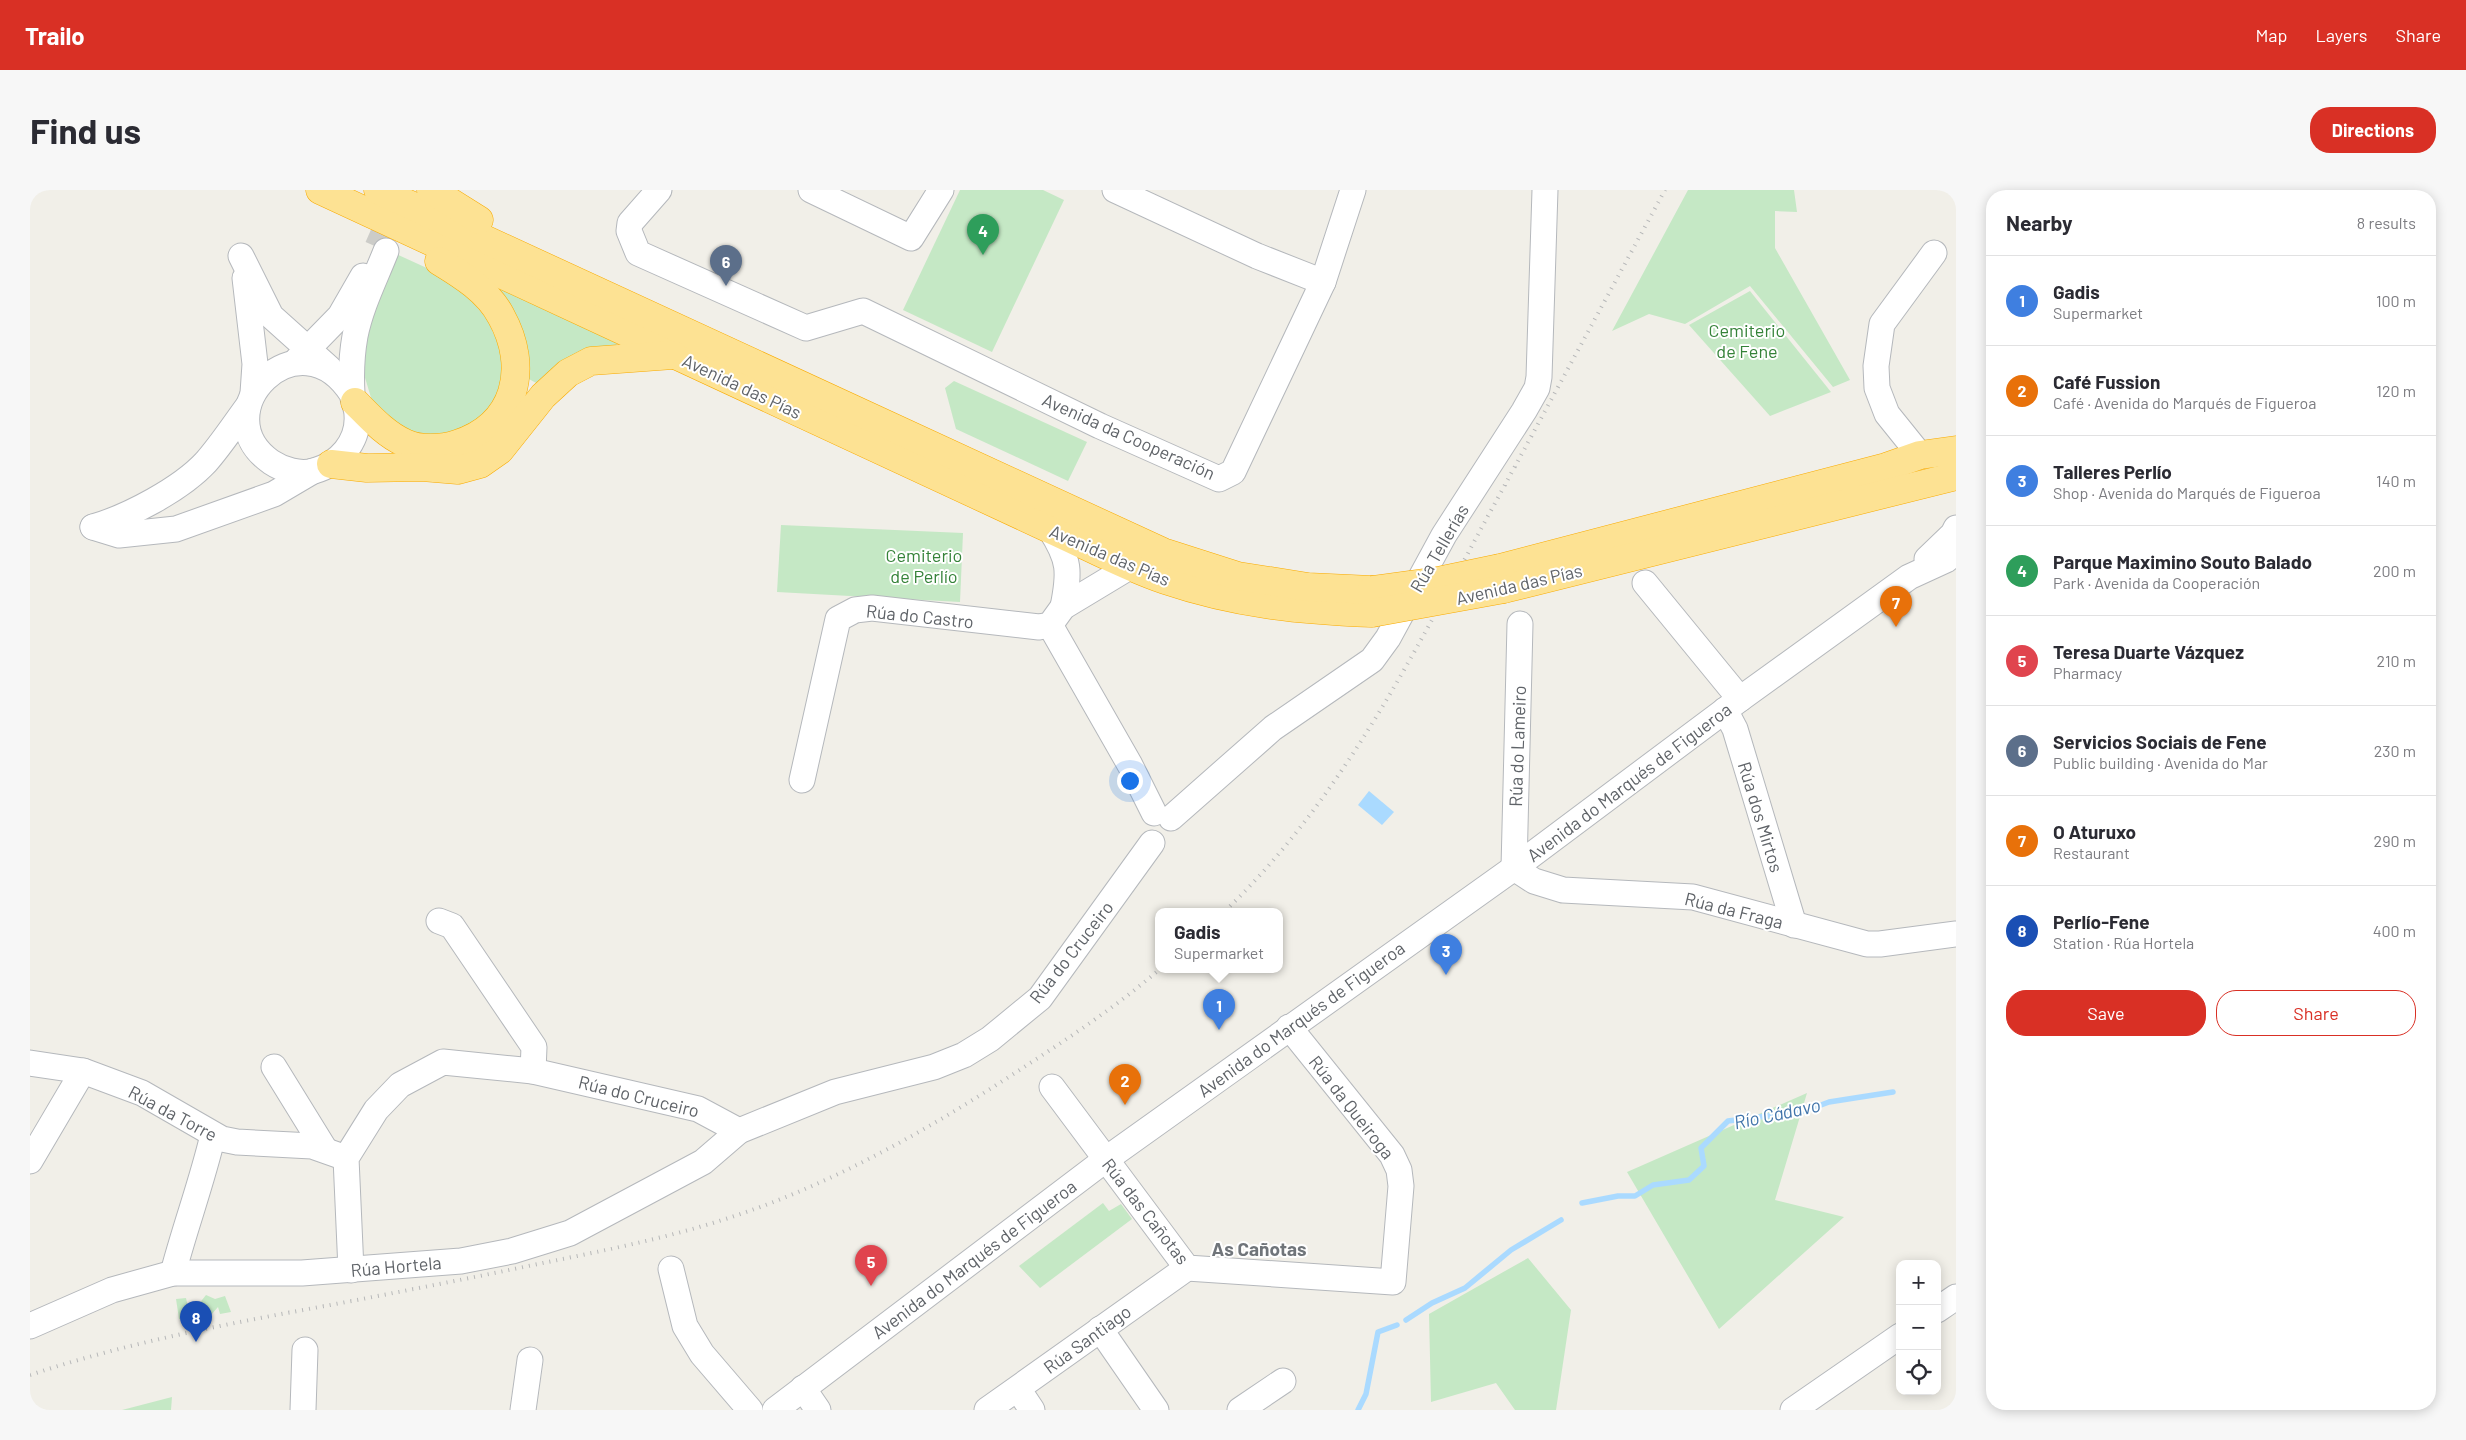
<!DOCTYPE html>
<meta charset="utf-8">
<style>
body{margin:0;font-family:Barlow,sans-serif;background:#f7f7f7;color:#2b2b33}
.controls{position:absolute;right:15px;bottom:15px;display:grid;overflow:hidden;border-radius:10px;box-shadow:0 2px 12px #0003}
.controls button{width:45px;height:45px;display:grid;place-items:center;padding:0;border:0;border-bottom:1px solid #e1e1e2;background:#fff;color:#2b2b33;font:25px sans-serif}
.you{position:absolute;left:1099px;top:590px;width:18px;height:18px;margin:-12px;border:4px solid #fff;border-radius:50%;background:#1a73e8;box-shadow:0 0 0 8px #1a73e833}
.badge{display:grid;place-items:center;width:32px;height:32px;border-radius:50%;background:#d93025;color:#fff;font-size:16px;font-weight:700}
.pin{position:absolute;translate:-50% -41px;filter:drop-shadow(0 1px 2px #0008)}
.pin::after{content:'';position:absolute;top:26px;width:18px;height:15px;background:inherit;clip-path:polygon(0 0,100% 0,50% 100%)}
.popup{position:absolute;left:1125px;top:718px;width:128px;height:65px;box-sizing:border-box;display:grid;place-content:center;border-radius:10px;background:#fff;filter:drop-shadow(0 1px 4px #0005);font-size:16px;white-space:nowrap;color:#7c7c81}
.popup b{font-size:19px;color:#2b2b33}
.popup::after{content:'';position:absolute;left:50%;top:100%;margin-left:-10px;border:10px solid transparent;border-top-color:#fff}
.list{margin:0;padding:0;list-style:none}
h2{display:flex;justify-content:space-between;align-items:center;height:65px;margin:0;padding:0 20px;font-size:21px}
h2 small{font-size:16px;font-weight:400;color:#7c7c81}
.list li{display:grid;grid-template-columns:32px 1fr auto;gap:15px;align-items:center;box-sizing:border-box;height:90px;padding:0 20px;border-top:1px solid #e1e1e2}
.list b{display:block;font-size:19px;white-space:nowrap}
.list p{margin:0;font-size:16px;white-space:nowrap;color:#7c7c81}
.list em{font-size:16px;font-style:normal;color:#7c7c81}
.actions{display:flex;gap:10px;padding:15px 20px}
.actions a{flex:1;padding:11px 0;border:1px solid #d93025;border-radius:20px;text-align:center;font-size:18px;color:#d93025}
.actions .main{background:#d93025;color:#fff}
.icon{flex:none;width:28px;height:28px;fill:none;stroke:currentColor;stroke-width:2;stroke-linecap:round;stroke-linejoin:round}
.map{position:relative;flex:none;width:1926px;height:1220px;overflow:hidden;border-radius:20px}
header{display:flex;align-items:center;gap:30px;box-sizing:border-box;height:70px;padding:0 25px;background:#d93025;color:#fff}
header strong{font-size:24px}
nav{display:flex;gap:28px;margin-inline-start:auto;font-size:18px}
.intro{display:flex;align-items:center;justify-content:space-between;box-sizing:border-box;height:120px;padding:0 30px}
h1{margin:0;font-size:35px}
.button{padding:12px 22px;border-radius:20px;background:#d93025;color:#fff;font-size:18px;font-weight:700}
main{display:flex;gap:30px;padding:0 30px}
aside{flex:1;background:#fff;border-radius:20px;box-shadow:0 2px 12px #0003}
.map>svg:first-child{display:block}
.green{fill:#c5e8c5}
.water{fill:#aadaff}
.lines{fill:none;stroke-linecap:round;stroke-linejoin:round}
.stream{stroke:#aadaff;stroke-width:5.5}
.minor-tunnel{stroke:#ccccc8;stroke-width:25;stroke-dasharray:25 12;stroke-linecap:butt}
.minor-casing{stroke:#b5b8bc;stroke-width:27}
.highway-casing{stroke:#f9ab00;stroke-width:29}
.minor{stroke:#fff;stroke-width:25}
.highway{stroke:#fde293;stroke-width:28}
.rail{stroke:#b6b7b8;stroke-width:4;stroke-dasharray:1 6;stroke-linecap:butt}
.highway-bridge-casing{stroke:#f9ab00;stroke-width:29;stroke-linecap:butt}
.highway-bridge{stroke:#fde293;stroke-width:28}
.labels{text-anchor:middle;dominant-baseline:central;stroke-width:4;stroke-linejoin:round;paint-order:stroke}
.park-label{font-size:18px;fill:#348238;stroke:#fff}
.street-label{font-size:18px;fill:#5f6368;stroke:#fff}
.water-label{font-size:19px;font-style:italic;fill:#4174aa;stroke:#fff}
.neighbourhood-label{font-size:19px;font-weight:bold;fill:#70757a;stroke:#fff}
</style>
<header>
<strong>Trailo</strong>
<nav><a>Map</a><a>Layers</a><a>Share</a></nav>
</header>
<div class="intro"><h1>Find us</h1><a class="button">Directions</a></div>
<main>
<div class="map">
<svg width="1926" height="1220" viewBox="0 0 1926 1220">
<rect width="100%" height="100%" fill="#f1efe8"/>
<g class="green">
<path d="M930 0H1013L1034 10 962 162 873 120Z"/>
<path d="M1658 0H1764L1767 22 1745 21V58L1820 190 1803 197 1720 96 1655 134 1619 124 1582 141Z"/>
<path d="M364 63 399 79 435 103 457 129 469 155 474 186 466 214 445 236 415 247H390L364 236 342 211 333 181 332 147Z"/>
<path d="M460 92 587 152 586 157 508 194 497 188Z"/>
<path d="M1720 101 1801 202 1740 226 1659 135Z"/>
<path d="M924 191 1057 252 1038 291 926 239 915 198Z"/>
<path d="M751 335 933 343 930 412 747 402Z"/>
<path d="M1777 903 1745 1010 1814 1027 1689 1139 1597 982Z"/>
<path d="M1073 1013 1079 1021 1091 1014 1102 1029 1010 1098 989 1076Z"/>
<path d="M1498 1068 1541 1120 1526 1220H1485L1466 1193 1401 1212 1399 1124Z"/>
<path d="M176 1105 185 1109 195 1106 201 1122 190 1124 188 1117 181 1125 178 1123 173 1128 160 1120 161 1128 149 1129 146 1109 156 1108 158 1117 163 1113 168 1115Z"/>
<path d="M142 1207 141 1220H92Z"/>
</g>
<path class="water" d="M1339 601 1364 622 1352 635 1328 615Z"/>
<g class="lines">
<g class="stream">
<path d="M1552 1013 1588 1006H1605L1623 995 1659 990 1674 976 1671 958 1698 931 1775 921 1799 912 1863 902"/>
<path d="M1376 1130 1402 1113 1435 1098 1481 1060 1531 1030"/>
<path d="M1328 1220 1336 1204 1348 1142 1367 1135"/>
</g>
<path class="minor-tunnel" d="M347 57 366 14"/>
<defs>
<g id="minor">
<path d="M629 0 600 33 599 41 608 63 776 138 833 121 1070 236 1189 289 1203 282 1293 92 1323 0"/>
<path d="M781 0 881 48 911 0"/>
<path d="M1085 0 1227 66 1293 92"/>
<path d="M211 66 241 126 299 178"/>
<path d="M215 88 225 174 223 203"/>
<path d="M267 170 310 126 333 86"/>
<path d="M322 204C269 121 171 223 241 272 253 280 270 285 284 281 309 274 329 252 327 225 327 218 323 211 322 203 321 186 322 163 325 146 331 116 345 89 356 61"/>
<path d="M1890 265 1857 224 1847 198 1846 176 1852 134 1904 63"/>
<path d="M63 337 89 345 146 339 244 304 283 281"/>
<path d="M63 337C98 327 151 299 176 272 191 255 204 235 218 216"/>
<path d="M1020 339C1040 370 1040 382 1033 417"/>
<path d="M1897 369 1923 344 1926 338"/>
<path d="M1615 393 1710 509"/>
<path d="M1020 435 1100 575 1124 623"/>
<path d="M1695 520 1705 539 1764 735"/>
<path d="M772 590 808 429 825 420 842 418 1009 437 1020 435 1033 417 1101 376"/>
<path d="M1141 628 1243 538 1342 470 1358 448 1414 345 1494 221 1507 198 1509 187 1515 0"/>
<path d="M1484 678 1504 691 1533 700 1663 707 1837 754H1850L1926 744"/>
<path d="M1484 678 1490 434"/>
<path d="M409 731 422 736 504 857 503 881"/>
<path d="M0 873 53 881 112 903 192 949 207 952 282 956 316 968"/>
<path d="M244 877 294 958"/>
<path d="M1022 897 1157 1078 1363 1092 1371 996 1369 980 1362 965 1259 837"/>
<path d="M0 971 53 881"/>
<path d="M641 1079 655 1136 672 1164 720 1220"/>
<path d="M321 1080 316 968 346 920 370 895 413 872 503 881 668 919 709 941"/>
<path d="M143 1083C155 1037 172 992 183 945"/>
<path d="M1907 1120 1926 1107"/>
<path d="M0 1136 82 1100 143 1083H272L431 1071 482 1061 540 1043 673 972 709 941 805 902 904 877 934 865 960 849 1010 808 1122 653"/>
<path d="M1070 1139 1126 1220"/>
<path d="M773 1198 788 1220"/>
<path d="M988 1199 1002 1220"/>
<path d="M273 1220 275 1160"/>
<path d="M493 1220 500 1170"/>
<path d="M745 1220 1075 970 1484 678 1710 509 1879 387 1916 370 1926 362"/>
<path d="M957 1220 1157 1078"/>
<path d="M1210 1220 1253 1191"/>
<path d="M1763 1220 1870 1146"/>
</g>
<g id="highway">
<path d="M290 0 1020 339C1058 356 1096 377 1135 390 1206 414 1268 420 1342 423"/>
<path d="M348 0 1133 362 1208 386 1278 397 1342 400"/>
<path d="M401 0 449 30"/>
<path d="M325 212C340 227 355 244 375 253 389 260 412 259 427 254 486 235 500 178 471 126 458 101 432 85 409 71"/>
<path d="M301 274 337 278 392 277 428 280 450 274 470 260 513 206 538 183 561 171 643 165"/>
<path d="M1470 378 1856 277 1890 265 1926 260"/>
<path d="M1474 399 1926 286"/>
</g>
</defs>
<use href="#minor" class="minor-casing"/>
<use href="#highway" class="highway-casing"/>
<use href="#minor" class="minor"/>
<use href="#highway" class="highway"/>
<g class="rail">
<path d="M1195 721C1307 614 1379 473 1452 337 1513 225 1574 112 1635 0"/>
<path d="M0 1185C105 1150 213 1131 322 1111 384 1099 446 1087 508 1074 567 1062 628 1050 686 1032 796 998 895 942 991 879 1039 848 1087 816 1130 779"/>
</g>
<defs>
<g id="highway-bridge">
<path d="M1342 400 1408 391 1470 378"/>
<path d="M1342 423 1474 399"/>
</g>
</defs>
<use href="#highway-bridge" class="highway-bridge-casing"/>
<use href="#highway-bridge" class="highway-bridge"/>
</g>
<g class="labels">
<g class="park-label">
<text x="1717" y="140">Cemiterio<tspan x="1717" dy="21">de Fene</tspan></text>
<text x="894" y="365">Cemiterio<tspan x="894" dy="21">de Perlío</tspan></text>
</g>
<g class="street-label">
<text transform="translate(712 196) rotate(25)">Avenida das Pías</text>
<text transform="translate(1099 246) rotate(24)">Avenida da Cooperación</text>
<text transform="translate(1409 358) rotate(-60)">Rúa Tellerías</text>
<text transform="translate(1080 365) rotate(23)">Avenida das Pías</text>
<text transform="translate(1489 394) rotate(-13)">Avenida das Pías</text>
<text transform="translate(890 426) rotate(6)">Rúa do Castro</text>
<text transform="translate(1487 556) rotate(-88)">Rúa do Lameiro</text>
<text transform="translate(1599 592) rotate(-37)">Avenida do Marqués de Figueroa</text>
<text transform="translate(1731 627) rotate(73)">Rúa dos Mirtos</text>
<text transform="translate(1704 720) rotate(14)">Rúa da Fraga</text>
<text transform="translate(1041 762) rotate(-52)">Rúa do Cruceiro</text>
<text transform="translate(1271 829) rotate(-36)">Avenida do Marqués de Figueroa</text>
<text transform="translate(609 906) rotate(14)">Rúa do Cruceiro</text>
<text transform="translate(1322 917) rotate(52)">Rúa da Queiroga</text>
<text transform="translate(143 923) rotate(28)">Rúa da Torre</text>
<text transform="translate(1116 1021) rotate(52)">Rúa das Cañotas</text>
<text transform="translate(944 1069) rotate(-37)">Avenida do Marqués de Figueroa</text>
<text transform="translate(366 1076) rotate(-5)">Rúa Hortela</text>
<text transform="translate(1057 1149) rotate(-36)">Rúa Santiago</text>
</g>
<g class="water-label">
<text transform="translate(1747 923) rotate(-12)">Río Cádavo</text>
</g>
<g class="neighbourhood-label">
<text x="1229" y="1058">As Cañotas</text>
</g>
</g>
</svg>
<div class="controls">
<button>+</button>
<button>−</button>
<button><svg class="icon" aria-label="locate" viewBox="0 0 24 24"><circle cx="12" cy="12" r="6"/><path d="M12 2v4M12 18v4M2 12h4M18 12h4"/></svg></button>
</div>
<div class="you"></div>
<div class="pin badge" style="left:1189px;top:840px;background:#3f7fe0">1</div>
<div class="popup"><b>Gadis</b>Supermarket</div>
<div class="pin badge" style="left:1095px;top:915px;background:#e8710a">2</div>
<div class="pin badge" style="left:1416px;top:785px;background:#3f7fe0">3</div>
<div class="pin badge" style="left:953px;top:65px;background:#2e9e5b">4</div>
<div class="pin badge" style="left:841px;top:1096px;background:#e0444e">5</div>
<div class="pin badge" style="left:696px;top:96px;background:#5c6f8a">6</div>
<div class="pin badge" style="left:1866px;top:437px;background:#e8710a">7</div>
<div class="pin badge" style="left:166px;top:1152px;background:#1a4fb4">8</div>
</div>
<aside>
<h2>Nearby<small>8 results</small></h2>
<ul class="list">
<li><span class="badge" style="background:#3f7fe0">1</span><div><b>Gadis</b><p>Supermarket</p></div><em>100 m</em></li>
<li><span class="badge" style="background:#e8710a">2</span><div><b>Café Fussion</b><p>Café · Avenida do Marqués de Figueroa</p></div><em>120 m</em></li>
<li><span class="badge" style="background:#3f7fe0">3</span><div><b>Talleres Perlío</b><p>Shop · Avenida do Marqués de Figueroa</p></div><em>140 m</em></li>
<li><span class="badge" style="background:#2e9e5b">4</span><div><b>Parque Maximino Souto Balado</b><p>Park · Avenida da Cooperación</p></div><em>200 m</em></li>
<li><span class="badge" style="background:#e0444e">5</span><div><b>Teresa Duarte Vázquez</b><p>Pharmacy</p></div><em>210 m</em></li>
<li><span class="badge" style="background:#5c6f8a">6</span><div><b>Servicios Sociais de Fene</b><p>Public building · Avenida do Mar</p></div><em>230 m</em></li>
<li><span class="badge" style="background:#e8710a">7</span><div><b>O Aturuxo</b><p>Restaurant</p></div><em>290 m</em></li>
<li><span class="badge" style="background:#1a4fb4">8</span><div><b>Perlío-Fene</b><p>Station · Rúa Hortela</p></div><em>400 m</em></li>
</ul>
<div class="actions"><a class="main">Save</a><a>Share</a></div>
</aside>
</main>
